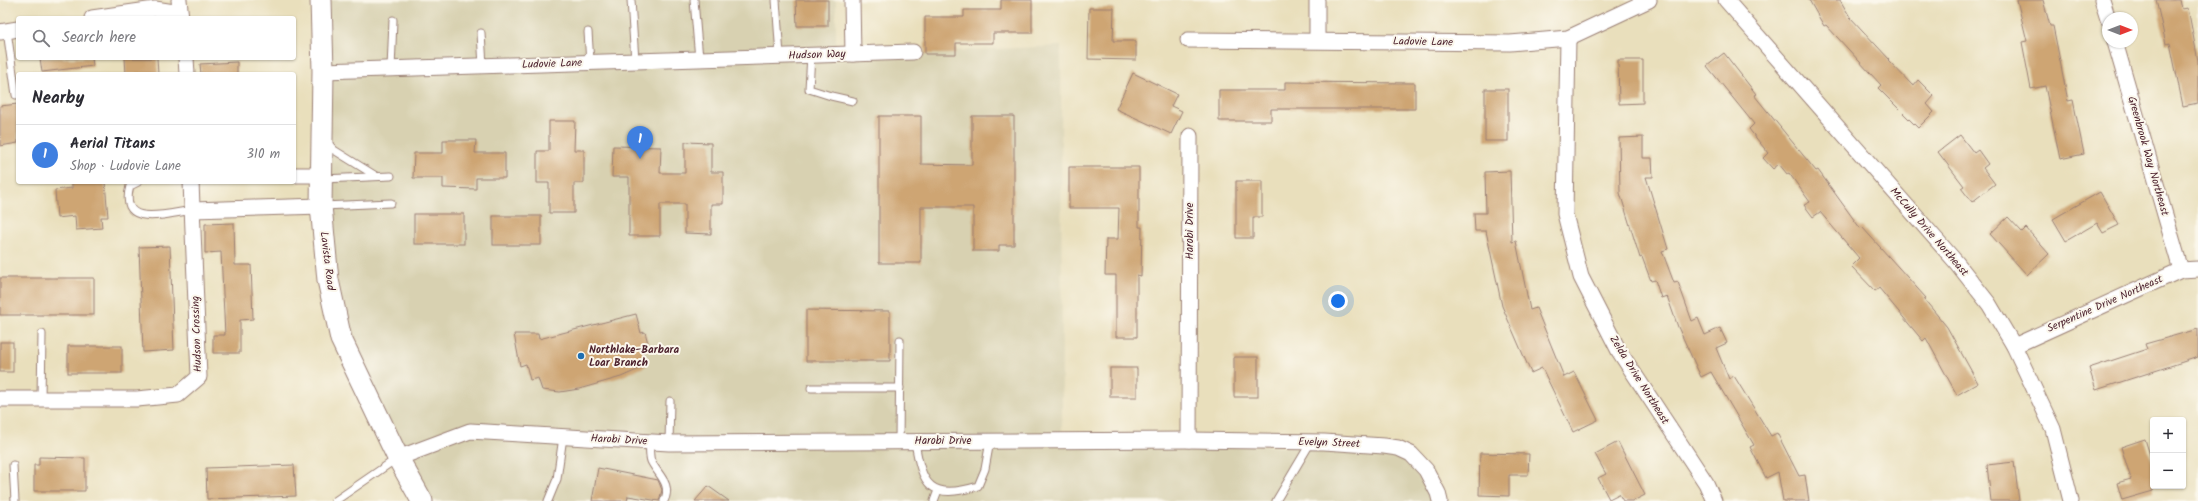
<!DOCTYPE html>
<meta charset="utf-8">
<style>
body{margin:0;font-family:Kalam,sans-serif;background:#f7f7f7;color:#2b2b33}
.controls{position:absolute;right:12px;bottom:12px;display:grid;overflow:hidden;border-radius:4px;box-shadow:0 1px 3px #0004}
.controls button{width:36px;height:36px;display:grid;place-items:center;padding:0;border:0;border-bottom:1px solid #e1e1e2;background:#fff;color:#2b2b33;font:20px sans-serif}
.compass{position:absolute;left:2102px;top:12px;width:36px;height:36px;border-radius:50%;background:#fff;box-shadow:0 1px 3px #0004;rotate:90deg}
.you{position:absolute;left:1338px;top:301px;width:14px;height:14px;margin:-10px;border:3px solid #fff;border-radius:50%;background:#1a73e8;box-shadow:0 0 0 6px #1a73e833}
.badge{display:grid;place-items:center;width:26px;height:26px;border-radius:50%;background:#1f6fb2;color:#fff;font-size:13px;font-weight:700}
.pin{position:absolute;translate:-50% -33px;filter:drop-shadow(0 1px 2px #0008)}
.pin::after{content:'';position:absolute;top:21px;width:14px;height:12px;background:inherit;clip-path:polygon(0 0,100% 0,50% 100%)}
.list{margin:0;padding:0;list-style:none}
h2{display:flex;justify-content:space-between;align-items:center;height:52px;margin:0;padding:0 16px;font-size:17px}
h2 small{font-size:13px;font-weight:400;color:#7c7c81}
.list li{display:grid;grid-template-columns:26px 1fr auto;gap:12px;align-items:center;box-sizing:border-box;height:60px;padding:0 16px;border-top:1px solid #e1e1e2}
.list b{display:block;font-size:15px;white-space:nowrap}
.list p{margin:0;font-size:13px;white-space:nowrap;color:#7c7c81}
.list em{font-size:13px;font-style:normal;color:#7c7c81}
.icon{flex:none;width:22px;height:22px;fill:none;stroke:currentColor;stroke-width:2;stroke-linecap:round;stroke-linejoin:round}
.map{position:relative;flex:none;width:2198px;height:501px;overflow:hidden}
.search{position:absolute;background:#fff;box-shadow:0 1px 3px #0004;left:16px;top:16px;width:280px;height:44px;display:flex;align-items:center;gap:10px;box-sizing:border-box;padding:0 14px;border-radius:4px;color:#7c7c81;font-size:15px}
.panel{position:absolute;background:#fff;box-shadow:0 1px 3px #0004;left:16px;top:72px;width:280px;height:112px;border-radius:4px}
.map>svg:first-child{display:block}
.built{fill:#d8d1b1}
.building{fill:#cea573}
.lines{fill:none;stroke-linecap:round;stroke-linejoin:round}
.lane-casing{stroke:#9a7f74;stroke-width:9}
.street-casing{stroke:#9a7f74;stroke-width:17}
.secondary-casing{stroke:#9a7f74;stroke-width:23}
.lane{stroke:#fff;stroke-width:7}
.street{stroke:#fff;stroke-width:15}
.secondary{stroke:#fff;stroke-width:21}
.poi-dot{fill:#1f6fb2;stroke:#fbf7ec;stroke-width:1.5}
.labels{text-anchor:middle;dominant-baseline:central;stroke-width:4;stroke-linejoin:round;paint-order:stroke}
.street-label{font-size:11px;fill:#4a1f2b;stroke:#fbf7ec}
.poi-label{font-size:11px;font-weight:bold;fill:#4a1f2b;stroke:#fbf7ec;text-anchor:start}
</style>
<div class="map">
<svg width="2198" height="501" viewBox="0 0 2198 501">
<rect width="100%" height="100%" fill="#fbf7ec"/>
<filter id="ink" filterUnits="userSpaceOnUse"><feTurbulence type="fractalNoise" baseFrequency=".025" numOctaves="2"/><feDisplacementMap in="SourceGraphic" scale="8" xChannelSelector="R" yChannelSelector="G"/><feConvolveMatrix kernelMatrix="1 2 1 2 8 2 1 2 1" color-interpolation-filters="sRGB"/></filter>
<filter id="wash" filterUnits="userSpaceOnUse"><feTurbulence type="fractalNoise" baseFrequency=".012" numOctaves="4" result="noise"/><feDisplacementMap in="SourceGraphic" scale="16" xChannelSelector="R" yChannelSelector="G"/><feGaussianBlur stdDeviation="0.9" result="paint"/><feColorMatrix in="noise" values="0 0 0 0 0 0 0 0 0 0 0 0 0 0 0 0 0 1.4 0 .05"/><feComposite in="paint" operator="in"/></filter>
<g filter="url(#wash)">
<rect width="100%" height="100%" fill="#e9dfbc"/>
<path class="built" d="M317 0H836V56L1061 46 1062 435 1399 453 1442 495V501H423L370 411 318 202Z"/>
<g id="blocks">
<g class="building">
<path d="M796 0H828V26H797Z"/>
<path d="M1001 0H1032V33H993V43H956V54H925V17H964V10H1001Z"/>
<path d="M1809 0H1840L1850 17 1889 59 1888 60 1913 86 1918 80 1934 96 1927 104 1934 112 1918 128 1878 88 1881 85 1826 25 1824 26Z"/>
<path d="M2017 0H2043L2050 26H2053L2068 101 2073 100 2084 154 2060 159 2045 86 2031 89 2022 42 2027 41Z"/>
<path d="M2156 0H2180L2182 9 2188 8 2198 61V103L2183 106 2170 43 2166 44Z"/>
<path d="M1089 8H1114L1113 41H1136V60L1088 59Z"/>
<path d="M1724 53 1756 94 1754 95 1816 171 1818 170 1860 228 1862 227 1926 298 1924 299 1947 327 1978 383 1957 395 1926 338 1923 341 1879 288 1875 291 1851 266 1859 258 1820 212 1813 217 1804 205 1810 202 1789 173 1787 174 1779 164 1773 169 1763 158 1768 153 1749 129 1754 124 1707 66Z"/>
<path d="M40 58H92L93 66 42 72Z"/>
<path d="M125 58H157L158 74H126Z"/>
<path d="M1618 60H1643V103L1619 104Z"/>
<path d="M237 62V74H201L200 64Z"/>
<path d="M1133 73 1177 94 1171 106 1182 111 1171 134 1116 109Z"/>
<path d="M1285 82 1415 83V109H1271V121H1219V90H1285Z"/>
<rect x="1485" y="89" width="23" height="52"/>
<path d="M18 104V143L0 146V106Z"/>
<path d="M879 116H921V164L972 165V116H1014V245H999V251H973V207H921V263H879Z"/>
<path d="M549 121H575L574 150H584V183H574V213H549V183H537V151H549Z"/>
<path d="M1960 135 1974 153 1978 150 1988 164 1983 168 1995 184 1972 202 1961 188 1964 186 1938 152Z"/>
<path d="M1643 137V158H1652L1653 177H1646L1668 249 1662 251 1674 283 1678 282 1692 321 1698 318 1705 335 1720 328 1727 343 1716 348 1729 379 1734 376 1771 436 1777 433 1799 476 1805 475 1809 501H1783L1778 472 1766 478 1750 447 1754 445 1711 372 1701 377 1678 327 1667 296 1661 298 1655 280 1651 281 1642 257 1640 258 1620 193 1619 138Z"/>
<path d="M443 140H476L475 153H505V178H476V189L443 188V178H413L414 153H443Z"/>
<path d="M685 142 711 143V172H723V204H711V234L685 233V204H660V236H629V177H612L613 146 661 147 660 173H685Z"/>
<path d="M1069 167H1139V227H1142L1141 276 1137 275V337H1116V275H1105L1106 239H1118L1119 208H1069Z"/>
<path d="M1510 171 1512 242 1516 241 1530 310 1536 308 1564 377 1574 372 1598 420 1573 432 1542 368 1531 373 1502 306 1486 231H1475L1474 213H1486L1485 172Z"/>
<path d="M1236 181H1262V217H1253V238H1236Z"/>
<path d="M72 182H105L108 217H101L102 228 76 230 75 216 57 218 55 190 72 188Z"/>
<path d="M2100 192 2119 225 2103 233 2097 223 2066 241 2053 219Z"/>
<rect x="414" y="214" width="50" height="30"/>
<rect x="493" y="216" width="48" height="29"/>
<path d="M2008 217 2022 232 2026 228 2049 254 2027 275 1990 234Z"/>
<path d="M234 223 235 265H251L253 319 240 320V353H213V335H225L221 252 205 253V224Z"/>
<path d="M170 246 174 350 143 352 139 247Z"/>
<rect x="0" y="278" width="94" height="37"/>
<path d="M806 310 890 311V361H806Z"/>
<path d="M636 314 641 333 645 332 649 347 642 349 646 366 621 377 579 389 560 392 542 390 538 378 530 380 526 364 520 366 514 334H538L539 339Z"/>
<path d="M2198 329V357L2096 390 2089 368 2147 349 2145 344Z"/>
<rect x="0" y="342" width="13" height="30"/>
<rect x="68" y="346" width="54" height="27"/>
<rect x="1234" y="357" width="24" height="40"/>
<rect x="1110" y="368" width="27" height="29"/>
<path d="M2145 439 2153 465V491L2122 500 2117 483 2131 479 2121 447Z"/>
<path d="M1618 442 1645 495 1633 501H1623L1619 494 1609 499 1598 478 1606 474 1595 454Z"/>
<path d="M1480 453 1529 454 1528 475H1509V496L1479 495Z"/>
<path d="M39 457 85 458V491H34V465H39Z"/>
<path d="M2014 462 2019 501H1991L1987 465Z"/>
<path d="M294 465 296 496 207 499 206 468Z"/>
<path d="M598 468 658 480 662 490 659 501 628 496 627 501H592Z"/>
<path d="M708 486 729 501H695Z"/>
</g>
</g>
</g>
<g filter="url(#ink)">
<use href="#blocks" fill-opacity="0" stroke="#9a7f74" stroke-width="1"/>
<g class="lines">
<defs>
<g id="lane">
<path d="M631 0 635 61"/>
<path d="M694 0 699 59"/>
<path d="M776 0 780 56"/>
<path d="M7 31 16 95"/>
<path d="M588 32 590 63"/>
<path d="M481 33 483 66"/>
<path d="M811 55 809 89 831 96 853 101"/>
<path d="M391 69 393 20"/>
<path d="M327 142 334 150 376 176"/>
<path d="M323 179 391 176"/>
<path d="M138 182 130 186C118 230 168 213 193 210"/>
<path d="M323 206 391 203"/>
<path d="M811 388H900"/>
<path d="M41 399 42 334"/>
<path d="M649 442C650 447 649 456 651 461 657 474 673 484 664 501"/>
<path d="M899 442 900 340"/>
<path d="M915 442C922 485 930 501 978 486L985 469 990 441"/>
<path d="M669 443 670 401"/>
<path d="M13 465 15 501"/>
<path d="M335 501 396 459"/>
<path d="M548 501 557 479 563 437"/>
<path d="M934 501 937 493"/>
<path d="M1276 501 1311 442"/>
</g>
<g id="street">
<path d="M179 0 181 18"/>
<path d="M852 0 853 54"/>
<path d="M1726 0 1956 262 1989 304 2014 346 2053 429 2071 501"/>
<path d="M2102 0 2108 19"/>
<path d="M92 18 155 9 180 13"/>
<path d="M0 32 18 29"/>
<path d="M1568 38 1565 214 1581 277 1619 351 1706 483 1714 501"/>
<path d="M1188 40 1510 43 1568 38 1649 0"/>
<path d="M1317 40V0"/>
<path d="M2115 42 2181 270"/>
<path d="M186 58 187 74"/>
<path d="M323 71 913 52"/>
<path d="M294 175H321"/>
<path d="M193 210 321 206"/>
<path d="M2014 346 2181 270 2198 269"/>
<path d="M0 399H137L178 395 199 377 191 182"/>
<path d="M1189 440 1190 136"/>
<path d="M398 458 470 431 669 443 1189 440 1324 442 1384 446 1398 448 1411 454 1426 470 1438 493 1440 501"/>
</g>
<path id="secondary" d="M321 0 323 71 321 206 328 280 341 339 398 458 422 501"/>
</defs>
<use href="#lane" class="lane-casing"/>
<use href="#street" class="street-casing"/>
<use href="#secondary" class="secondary-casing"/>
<use href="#lane" class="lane"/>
<use href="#street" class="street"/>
<use href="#secondary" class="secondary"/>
</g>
</g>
<circle class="poi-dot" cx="581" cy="356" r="4"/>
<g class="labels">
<g class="street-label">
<text transform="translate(1423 42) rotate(1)">Ladovie Lane</text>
<text transform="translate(817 55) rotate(-2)">Hudson Way</text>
<text transform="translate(552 64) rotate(-2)">Ludovie Lane</text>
<text transform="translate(2148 156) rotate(74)">Greenbrook Way Northeast</text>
<text transform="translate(1190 231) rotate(-90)">Harobi Drive</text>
<text transform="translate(1929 232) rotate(49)">McCully Drive Northeast</text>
<text transform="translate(327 261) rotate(83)">Lavista Road</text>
<text transform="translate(2105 304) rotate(-24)">Serpentine Drive Northeast</text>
<text transform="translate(197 334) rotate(-92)">Hudson Crossing</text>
<text transform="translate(1639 380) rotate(58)">Zelda Drive Northeast</text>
<text transform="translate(619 440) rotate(3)">Harobi Drive</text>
<text x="943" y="441">Harobi Drive</text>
<text transform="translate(1329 443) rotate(2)">Evelyn Street</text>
</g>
<g class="poi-label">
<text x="589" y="350">Northlake-Barbara<tspan x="589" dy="13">Loar Branch</tspan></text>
</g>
</g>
</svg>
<div class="controls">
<button>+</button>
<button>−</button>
</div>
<svg class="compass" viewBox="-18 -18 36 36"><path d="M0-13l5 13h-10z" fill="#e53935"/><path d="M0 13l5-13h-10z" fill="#7c7c81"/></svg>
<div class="you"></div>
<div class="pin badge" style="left:640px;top:159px;background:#3f7fe0">1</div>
<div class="search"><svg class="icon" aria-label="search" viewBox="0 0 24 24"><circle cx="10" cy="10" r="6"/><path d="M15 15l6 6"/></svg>Search here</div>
<section class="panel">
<h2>Nearby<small></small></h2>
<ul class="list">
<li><span class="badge" style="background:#3f7fe0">1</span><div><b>Aerial Titans</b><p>Shop · Ludovie Lane</p></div><em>310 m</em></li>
</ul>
</section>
</div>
